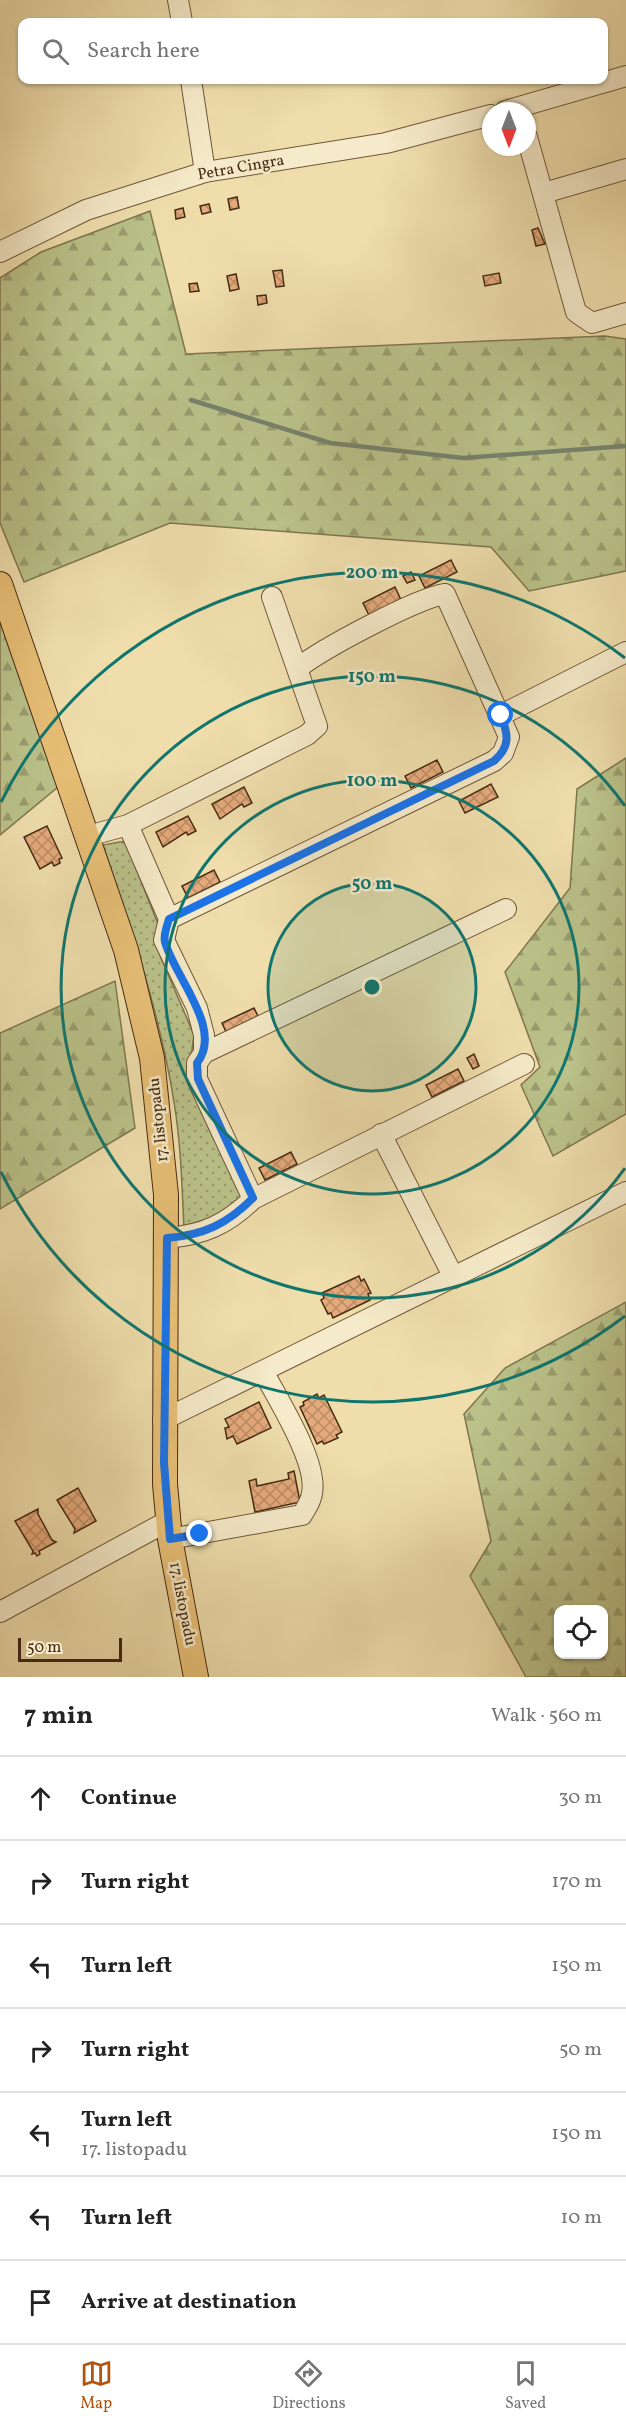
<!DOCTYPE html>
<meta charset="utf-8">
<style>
body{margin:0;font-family:Vollkorn,serif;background:#f2f2f2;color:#222}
.controls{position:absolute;right:18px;bottom:18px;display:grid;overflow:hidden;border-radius:12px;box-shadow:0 2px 4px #0004}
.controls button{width:54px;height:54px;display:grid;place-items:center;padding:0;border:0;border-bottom:2px solid #e0e0e0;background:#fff;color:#222;font:30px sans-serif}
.compass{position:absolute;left:482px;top:102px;width:54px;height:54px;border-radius:50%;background:#fff;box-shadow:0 2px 4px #0004;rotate:180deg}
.scale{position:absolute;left:18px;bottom:15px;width:104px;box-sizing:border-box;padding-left:6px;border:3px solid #462a13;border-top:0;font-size:16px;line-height:21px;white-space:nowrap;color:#462a13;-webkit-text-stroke:4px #f5eac9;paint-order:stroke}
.stop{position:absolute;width:18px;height:18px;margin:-14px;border:4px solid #1a73e8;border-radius:50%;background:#fff}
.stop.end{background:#1a73e8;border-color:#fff;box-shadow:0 2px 6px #0008}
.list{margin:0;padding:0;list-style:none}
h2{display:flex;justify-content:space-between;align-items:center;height:78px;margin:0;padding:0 24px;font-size:26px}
h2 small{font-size:20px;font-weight:400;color:#767676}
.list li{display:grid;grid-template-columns:39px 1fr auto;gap:18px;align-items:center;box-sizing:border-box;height:84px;padding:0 24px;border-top:2px solid #e0e0e0}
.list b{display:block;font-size:22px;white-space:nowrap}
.list p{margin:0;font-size:20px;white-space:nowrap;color:#767676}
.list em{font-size:20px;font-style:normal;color:#767676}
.icon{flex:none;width:33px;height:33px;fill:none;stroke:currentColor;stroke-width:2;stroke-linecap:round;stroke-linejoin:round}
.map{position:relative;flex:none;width:626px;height:1677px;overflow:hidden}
.search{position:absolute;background:#fff;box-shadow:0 2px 4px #0004;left:18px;right:18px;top:18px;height:66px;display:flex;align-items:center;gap:15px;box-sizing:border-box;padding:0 21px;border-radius:12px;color:#767676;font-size:22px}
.sheet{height:666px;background:#fff}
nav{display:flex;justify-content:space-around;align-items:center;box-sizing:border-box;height:84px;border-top:2px solid #e0e0e0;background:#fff;font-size:16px;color:#767676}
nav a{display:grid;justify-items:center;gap:3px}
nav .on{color:#b45309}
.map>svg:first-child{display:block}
.grass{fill:url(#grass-dots);stroke:#80764e;stroke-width:1.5}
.forest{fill:url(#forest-firs);stroke:#80764e;stroke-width:1.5;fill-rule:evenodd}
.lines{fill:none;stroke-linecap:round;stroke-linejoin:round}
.stream{stroke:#78826c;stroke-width:4.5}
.building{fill:url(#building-cross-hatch);stroke:#462a13;stroke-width:1.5}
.minor-casing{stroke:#705739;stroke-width:22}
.major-casing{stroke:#462a13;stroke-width:26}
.minor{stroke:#f5eac9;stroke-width:20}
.major{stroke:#e8bf76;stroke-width:24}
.route{stroke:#1a73e8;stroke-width:8}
.ring{fill:none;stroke:#0f766e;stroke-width:3}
.labels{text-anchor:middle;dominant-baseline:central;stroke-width:5;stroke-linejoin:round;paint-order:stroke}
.street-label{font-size:16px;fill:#462a13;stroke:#f5eac9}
.centre{fill:#0f766e;stroke:#f5eac9;stroke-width:3}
.ring-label{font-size:18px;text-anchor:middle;font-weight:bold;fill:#0f766e;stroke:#f5eac9;stroke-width:5;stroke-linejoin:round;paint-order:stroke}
</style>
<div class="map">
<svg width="626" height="1677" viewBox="0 0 626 1677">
<defs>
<pattern id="grass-dots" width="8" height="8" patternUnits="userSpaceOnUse" patternTransform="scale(1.5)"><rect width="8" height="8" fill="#bac189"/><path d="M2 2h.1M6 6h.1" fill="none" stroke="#999d6f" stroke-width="1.8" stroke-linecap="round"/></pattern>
<pattern id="forest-firs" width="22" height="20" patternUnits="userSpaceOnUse" patternTransform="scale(1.5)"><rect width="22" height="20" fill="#bac189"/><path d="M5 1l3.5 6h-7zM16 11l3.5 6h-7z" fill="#999d6f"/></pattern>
<pattern id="building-cross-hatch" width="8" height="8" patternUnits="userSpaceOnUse" patternTransform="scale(1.5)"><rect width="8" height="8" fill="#e5aa7b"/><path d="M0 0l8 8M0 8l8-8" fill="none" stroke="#bb8b64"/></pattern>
</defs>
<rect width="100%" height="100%" fill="#efdeac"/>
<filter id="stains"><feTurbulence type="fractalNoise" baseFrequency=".00333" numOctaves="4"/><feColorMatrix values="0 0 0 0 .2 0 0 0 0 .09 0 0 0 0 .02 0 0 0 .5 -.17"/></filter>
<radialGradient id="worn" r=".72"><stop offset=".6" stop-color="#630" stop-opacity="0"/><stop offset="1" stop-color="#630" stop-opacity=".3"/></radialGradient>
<path class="grass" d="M125 841 158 924 159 953 194 1035 188 1078 241 1189 240 1200 198 1229 184 1230C182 1187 181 1144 174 1102 160 1014 131 928 103 845Z"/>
<g class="forest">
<path d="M150 211 186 354 605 336 626 339V571L529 591 491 547 170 523 24 582 0 523V278L41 252Z"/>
<path d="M0 620 58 787 0 835Z"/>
<path d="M626 758V1114L553 1156 521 1085 540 1067 505 972 570 888 577 789Z"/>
<path d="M115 981 135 1128 0 1209V1033Z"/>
<path d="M626 1302V1677H526L470 1576 491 1541 464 1414 505 1368ZM558 1610H604V1654H558Z"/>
</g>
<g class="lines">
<path class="stream" d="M191 400 330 443 463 458 626 446"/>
</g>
<g class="building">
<path d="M237 197 239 208 230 210 228 199Z"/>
<path d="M209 204 211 212 202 214 200 206Z"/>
<path d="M183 208 185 217 176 219 175 210Z"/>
<path d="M538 228 545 244 536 246 532 230Z"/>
<path d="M282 270 284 286 276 287 273 271Z"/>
<path d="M499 273 501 283 485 286 483 276Z"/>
<path d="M236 274 239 289 230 291 227 276Z"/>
<path d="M197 283 199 291 190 292 189 284Z"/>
<path d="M266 295 267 303 258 305 257 296Z"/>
<path d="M451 560 457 572 425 588 419 576Z"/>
<path d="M411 572 415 580 407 583 403 576Z"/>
<path d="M395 587 401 600 369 615 363 603Z"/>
<path d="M437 760 443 772 411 788 405 776Z"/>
<path d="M491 784 498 797 465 813 459 801Z"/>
<path d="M244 787 252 803 244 807 242 804 220 819 212 804Z"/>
<path d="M188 816 196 831 188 835 186 832 163 847 156 832Z"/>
<path d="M47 826 62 858 59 859 60 863 54 866 52 862 40 869 24 837Z"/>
<path d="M214 870 220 882 188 898 182 886Z"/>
<path d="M254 1008 260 1020 228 1036 222 1023Z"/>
<path d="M474 1054 479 1066 473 1069 467 1058Z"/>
<path d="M458 1069 464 1081 432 1097 426 1085Z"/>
<path d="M291 1152 297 1164 265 1180 259 1168Z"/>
<path d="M359 1276 361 1281 364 1279 371 1293 368 1294 370 1300 333 1318 331 1313 328 1314 321 1300 324 1298 322 1293Z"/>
<path d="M317 1394 319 1398 324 1395 342 1432 336 1435 338 1438 324 1444 322 1441 317 1444 300 1407 304 1405 303 1402Z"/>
<path d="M259 1402 271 1428 237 1444 233 1436 227 1439 225 1428 229 1427 225 1419Z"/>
<path d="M294 1471 300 1502 255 1512 249 1481 256 1479 257 1486 289 1479 288 1473Z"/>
<path d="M78 1488 96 1521 74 1533 75 1529 57 1500Z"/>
<path d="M38 1509V1514L52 1540 56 1542 39 1551 40 1554 37 1556 35 1553 32 1554 33 1551 15 1521Z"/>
</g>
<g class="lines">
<defs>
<g id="minor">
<path d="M178 0 182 22"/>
<path d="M191 80 205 172"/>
<path d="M505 111 626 76"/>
<path d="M527 137 576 312 592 323 626 313"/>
<path d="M544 193 626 169"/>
<path d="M0 252 86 210 205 172 386 143 491 115"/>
<path d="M501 715 626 652"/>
<path d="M128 825 169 919 164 940 197 1008 204 1035V1053"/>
<path d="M88 836 128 825 307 735 317 726 272 597"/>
<path d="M169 919 494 761 503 753 509 737 445 594C417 598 322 649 298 668"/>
<path d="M381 1134 454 1278"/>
<path d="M253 1199 197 1079V1063L204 1053 506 909"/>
<path d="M167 1238C204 1235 227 1224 253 1199L524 1064"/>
<path d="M163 1420 626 1192"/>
<path d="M170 1539 302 1515C306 1508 311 1502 312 1493 318 1462 278 1400 263 1371"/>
<path d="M0 1612 168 1521"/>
</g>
<path id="major" d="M0 584 126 950 152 1058 166 1195 165 1484 170 1539 196 1677"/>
</defs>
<use href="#minor" class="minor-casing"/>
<use href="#major" class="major-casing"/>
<use href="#minor" class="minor"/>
<use href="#major" class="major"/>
</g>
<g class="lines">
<path class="route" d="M200 1534 170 1539 164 1463 167 1238C204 1235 227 1224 253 1198L198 1079 197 1063C224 1029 174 976 165 942 163 936 167 926 169 919L494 761C511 746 508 734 501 715"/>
</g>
<circle cx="372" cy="987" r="104" fill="#0f766e" fill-opacity=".12"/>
<g class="ring">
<circle cx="372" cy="987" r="104"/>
<circle cx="372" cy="987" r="207"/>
<path d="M625 1168A311 311 0 1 1 625 806"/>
<path d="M625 1316A415 415 0 0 1 1 1172M1 802A415 415 0 0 1 625 658"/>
</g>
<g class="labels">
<g class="street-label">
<text transform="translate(241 168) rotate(-10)">Petra Cingra</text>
<text transform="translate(159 1120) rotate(-96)">17. listopadu</text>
<text transform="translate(182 1604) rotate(79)">17. listopadu</text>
</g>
</g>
<circle cx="372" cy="987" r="9" class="centre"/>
<g class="ring-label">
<text x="372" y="578">200 m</text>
<text x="372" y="682">150 m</text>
<text x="372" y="786">100 m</text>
<text x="372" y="889">50 m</text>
</g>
<rect width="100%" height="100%" filter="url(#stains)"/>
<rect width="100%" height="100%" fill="url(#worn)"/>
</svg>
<div class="controls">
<button><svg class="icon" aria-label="locate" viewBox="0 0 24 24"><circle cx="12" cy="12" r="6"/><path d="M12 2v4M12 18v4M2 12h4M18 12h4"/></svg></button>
</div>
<svg class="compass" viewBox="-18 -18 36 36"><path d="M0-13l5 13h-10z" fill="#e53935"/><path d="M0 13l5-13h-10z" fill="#767676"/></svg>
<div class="scale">50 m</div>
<div class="stop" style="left:501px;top:715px"></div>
<div class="stop end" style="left:200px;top:1534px"></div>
<div class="search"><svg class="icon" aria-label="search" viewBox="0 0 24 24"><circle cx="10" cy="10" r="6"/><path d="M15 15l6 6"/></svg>Search here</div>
</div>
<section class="sheet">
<h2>7 min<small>Walk · 560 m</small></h2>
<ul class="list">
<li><svg class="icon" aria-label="ahead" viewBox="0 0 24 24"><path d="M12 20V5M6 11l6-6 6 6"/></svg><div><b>Continue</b></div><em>30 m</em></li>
<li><svg class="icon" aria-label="right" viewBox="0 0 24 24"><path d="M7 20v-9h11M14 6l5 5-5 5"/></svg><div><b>Turn right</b></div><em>170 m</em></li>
<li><svg class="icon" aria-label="left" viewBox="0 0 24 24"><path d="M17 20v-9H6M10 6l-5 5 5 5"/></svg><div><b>Turn left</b></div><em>150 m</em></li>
<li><svg class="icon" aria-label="right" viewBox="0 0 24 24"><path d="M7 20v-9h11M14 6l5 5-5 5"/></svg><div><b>Turn right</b></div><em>50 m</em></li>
<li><svg class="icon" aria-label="left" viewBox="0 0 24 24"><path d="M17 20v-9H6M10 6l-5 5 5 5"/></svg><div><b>Turn left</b><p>17. listopadu</p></div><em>150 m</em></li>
<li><svg class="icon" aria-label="left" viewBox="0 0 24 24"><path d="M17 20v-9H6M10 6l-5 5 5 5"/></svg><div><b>Turn left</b></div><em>10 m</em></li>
<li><svg class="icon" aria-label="arrive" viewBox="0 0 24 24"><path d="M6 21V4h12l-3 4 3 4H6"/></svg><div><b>Arrive at destination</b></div></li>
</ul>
</section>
<nav>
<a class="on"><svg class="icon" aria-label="map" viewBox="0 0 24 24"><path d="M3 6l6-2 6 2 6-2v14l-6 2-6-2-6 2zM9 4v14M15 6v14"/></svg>Map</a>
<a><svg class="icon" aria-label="directions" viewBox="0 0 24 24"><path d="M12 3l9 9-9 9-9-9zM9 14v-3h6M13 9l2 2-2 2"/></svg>Directions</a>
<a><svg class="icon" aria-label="saved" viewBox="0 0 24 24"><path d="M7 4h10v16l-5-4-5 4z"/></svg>Saved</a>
</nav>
